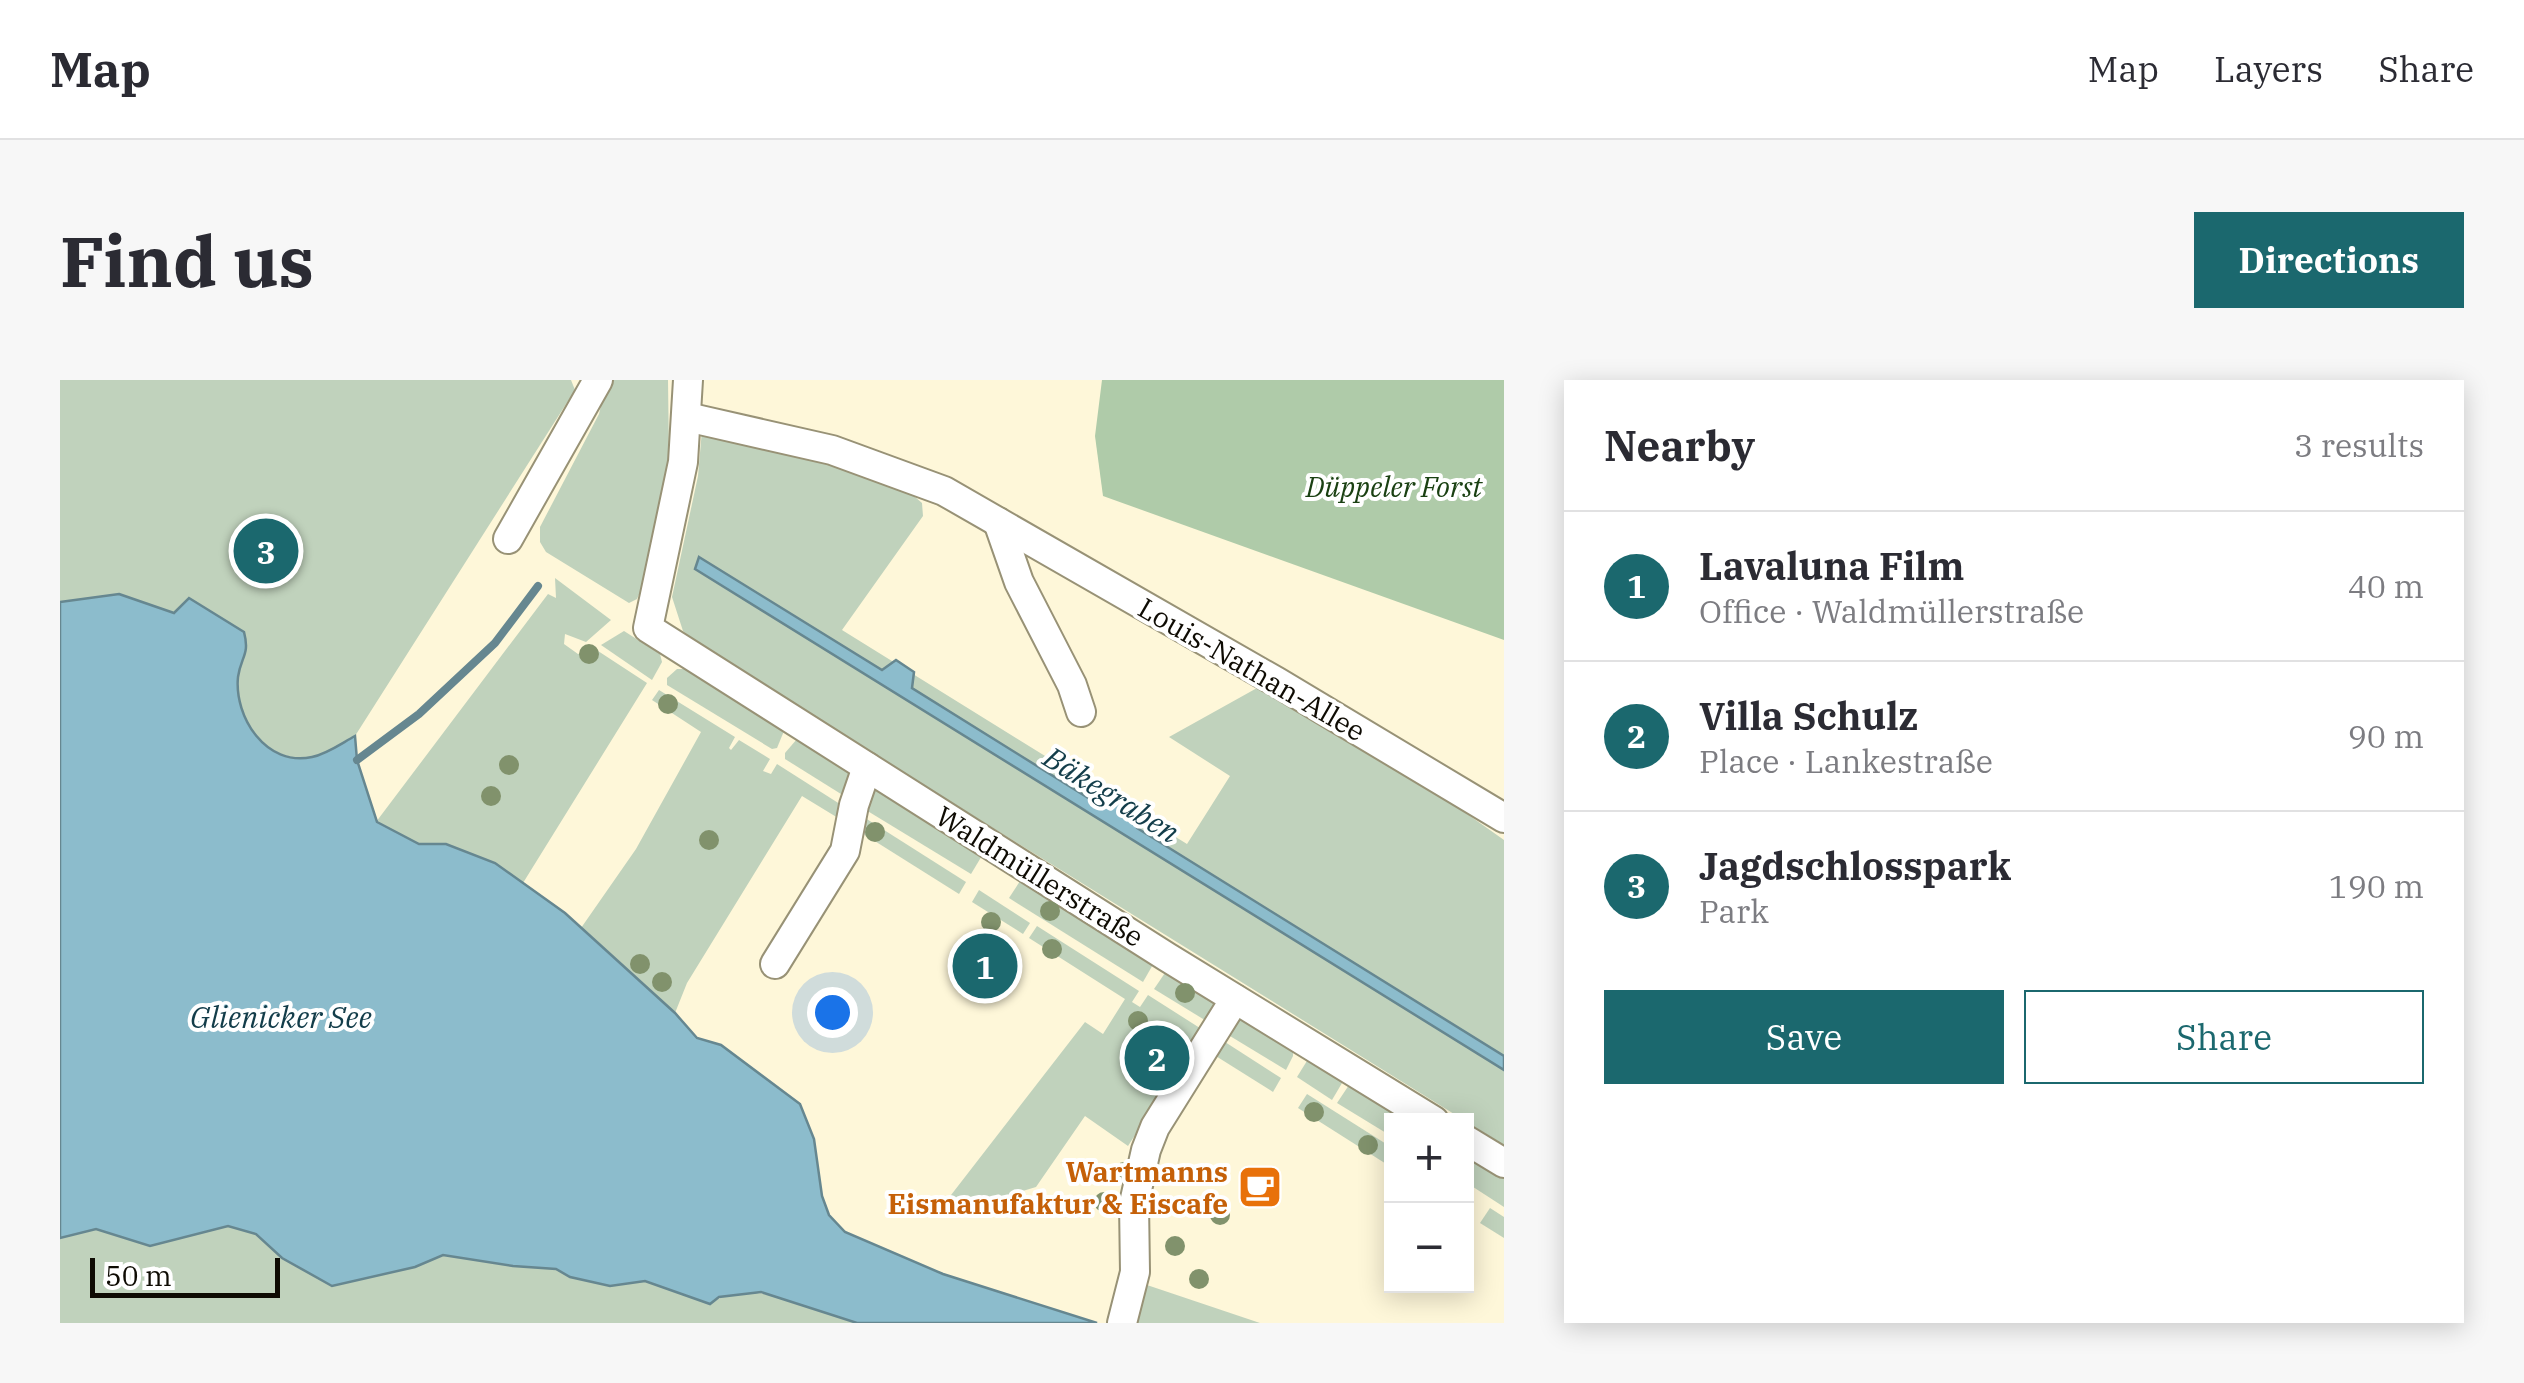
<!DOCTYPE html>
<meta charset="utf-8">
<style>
body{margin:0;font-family:"IBM Plex Serif",serif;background:#f7f7f7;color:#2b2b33}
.controls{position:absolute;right:30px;bottom:30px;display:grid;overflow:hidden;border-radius:0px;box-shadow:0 5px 25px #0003}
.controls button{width:90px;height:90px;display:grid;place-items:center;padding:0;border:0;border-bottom:2px solid #e1e1e2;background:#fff;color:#2b2b33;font:50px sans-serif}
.scale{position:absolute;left:30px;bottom:25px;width:190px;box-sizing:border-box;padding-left:10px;border:5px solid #0e0b03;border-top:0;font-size:28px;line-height:35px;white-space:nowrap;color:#0e0b03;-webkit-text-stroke:8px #fff;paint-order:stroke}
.you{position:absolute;left:772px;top:632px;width:35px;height:35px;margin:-25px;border:8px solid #fff;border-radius:50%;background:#1a73e8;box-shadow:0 0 0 15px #1a73e833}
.badge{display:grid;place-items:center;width:65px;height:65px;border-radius:50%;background:#1b686e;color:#fff;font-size:32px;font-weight:700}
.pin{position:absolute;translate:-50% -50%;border:5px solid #fff;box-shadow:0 2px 10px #0006}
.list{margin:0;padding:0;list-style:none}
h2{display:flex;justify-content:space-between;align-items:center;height:130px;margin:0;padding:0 40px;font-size:42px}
h2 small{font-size:32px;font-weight:400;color:#7c7c81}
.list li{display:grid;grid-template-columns:65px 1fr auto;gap:30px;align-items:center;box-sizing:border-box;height:150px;padding:0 40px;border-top:2px solid #e1e1e2}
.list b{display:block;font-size:38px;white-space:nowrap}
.list p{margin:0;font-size:32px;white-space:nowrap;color:#7c7c81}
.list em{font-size:32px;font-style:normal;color:#7c7c81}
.actions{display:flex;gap:20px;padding:30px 40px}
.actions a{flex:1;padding:22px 0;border:2px solid #1b686e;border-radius:0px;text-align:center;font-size:35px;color:#1b686e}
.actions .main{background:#1b686e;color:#fff}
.map{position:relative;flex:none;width:1444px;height:943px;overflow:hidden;border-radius:0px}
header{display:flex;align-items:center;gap:60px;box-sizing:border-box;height:140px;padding:0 50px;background:#fff;border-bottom:2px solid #e1e1e2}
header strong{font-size:48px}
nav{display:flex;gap:55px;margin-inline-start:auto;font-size:35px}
.intro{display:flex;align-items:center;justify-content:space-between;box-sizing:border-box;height:240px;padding:0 60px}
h1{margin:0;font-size:70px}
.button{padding:25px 45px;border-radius:0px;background:#1b686e;color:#fff;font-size:35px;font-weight:700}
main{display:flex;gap:60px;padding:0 60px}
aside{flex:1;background:#fff;border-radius:0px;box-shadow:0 5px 25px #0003}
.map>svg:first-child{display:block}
.green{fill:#c0d2bc}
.forest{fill:#afcba9}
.water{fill:#8cbccc;stroke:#668790;stroke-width:2.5}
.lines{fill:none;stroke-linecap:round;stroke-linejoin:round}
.stream{stroke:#668790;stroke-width:8}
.minor-casing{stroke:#989276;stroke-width:32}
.minor{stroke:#fff;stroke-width:28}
.tree{fill:#81926c}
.labels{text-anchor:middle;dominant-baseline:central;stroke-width:8;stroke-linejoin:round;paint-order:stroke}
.park-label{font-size:28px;font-style:italic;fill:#1a4012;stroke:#fff}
.street-label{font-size:28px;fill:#0e0b03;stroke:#fff}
.food-label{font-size:28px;font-weight:bold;fill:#c56008;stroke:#fff;text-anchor:end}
.water-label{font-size:30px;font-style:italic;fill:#133d4a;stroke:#fff}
</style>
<header>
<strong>Map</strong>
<nav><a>Map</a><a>Layers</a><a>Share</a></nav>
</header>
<div class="intro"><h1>Find us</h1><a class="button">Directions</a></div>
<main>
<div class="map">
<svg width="1444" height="943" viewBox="0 0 1444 943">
<rect width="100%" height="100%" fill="#fef7d9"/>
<g class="green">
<path d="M0 0H511L515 10 295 356C282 363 267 374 253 377 222 384 188 358 181 330 175 304 182 278 184 252L130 218 114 234 59 214 0 222Z"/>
<path d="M547 0H608L609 76 586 200 577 219 569 223 486 172 480 162V147L539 34Z"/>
<path d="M642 50C699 63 822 83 862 123L863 136 782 250 1127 464 1170 396 1109 357 1197 308 1393 424 1444 460V765L648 271 623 251 612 217 638 96Z"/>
<path d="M495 198 551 240 526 262 505 254 504 264 518 274 535 269 587 303 463 503 435 483 386 464H359L316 442 488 214 496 218Z"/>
<path d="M564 251 600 274 602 282 592 300 541 265Z"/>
<path d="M617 289H625L724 351 717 368 712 369 607 305V298Z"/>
<path d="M599 310 675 357 669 368 671 370 679 360 710 379 703 391 711 394 717 384 783 426V441L742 416 627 603 615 633 521 548 576 469 641 352 592 320Z"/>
<path d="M737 359 793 394 789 419 725 379V373Z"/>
<path d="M809 408H817L923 474 911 494 801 427Z"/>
<path d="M802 436 906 502 899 514 794 448Z"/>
<path d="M962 498 1095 581 1083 602 949 518Z"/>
<path d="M919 510 970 543 963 554 912 522Z"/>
<path d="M977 546 1079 611 1072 622 1080 627 1088 615 1143 650 1068 766 1025 736 976 807 874 837 1025 642 1043 654 1065 619 969 558Z"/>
<path d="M1107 590 1155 618 1157 624 1148 642 1094 609Z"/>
<path d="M1185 639 1233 666V676L1226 690 1165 653 1177 640Z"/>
<path d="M1165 662 1221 698 1213 712 1151 673Z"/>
<path d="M1250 676 1285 698 1272 720 1237 697Z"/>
<path d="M1291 702 1353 740 1332 741 1331 756 1277 723Z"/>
<path d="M1247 714 1331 767V787L1238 728Z"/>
<path d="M1406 774 1444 797V827L1407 803Z"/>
<path d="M1430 828 1444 837V858L1420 843Z"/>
<path d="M168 846 196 854 222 877 355 887 383 875 453 886 496 889 510 897 550 906 585 901 650 924C691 895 755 930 797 943H0V858L36 849 91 866Z"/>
<path d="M1084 904 1200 943H1076Z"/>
</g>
<path class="forest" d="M1042 0H1444V260L1043 116 1035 56Z"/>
<g class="water">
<path d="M639 177 822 290 836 280 854 292 852 308 1030 419 1044 410 1072 427 1077 448 1444 676V690L635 189Z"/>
<path d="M59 214 114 233 129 218 184 252C190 275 181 276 178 297 174 337 206 387 252 377 267 374 282 363 295 356L297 380 317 442 359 464H386L435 483 505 533 615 633 637 658 661 665 740 724 754 759 762 816 769 835 785 852 883 894 1037 943H797L701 912 659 917 650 924 585 901 550 906 510 897 496 889 453 886 383 875 355 887 272 906 222 878 196 854 168 846 90 866 36 849 0 858V222Z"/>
</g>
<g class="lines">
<path class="stream" d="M297 380 359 334 435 263 478 206"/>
<defs>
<g id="minor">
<path d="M628 0 623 82 588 248 1107 577 1374 741"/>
<path d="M627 37 772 70 884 111 1217 302 1444 438"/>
<path d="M938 142 959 202 1012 305 1021 332"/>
<path d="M448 159 538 0"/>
<path d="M715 584 785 471 794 425 807 387"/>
<path d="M1406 760 1444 783"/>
<path d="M1062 943 1075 892 1074 823 1086 770 1095 747 1175 619"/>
</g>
</defs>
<use href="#minor" class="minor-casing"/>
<use href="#minor" class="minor"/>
</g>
<g class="tree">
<circle cx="529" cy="274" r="10"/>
<circle cx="608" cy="324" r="10"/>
<circle cx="449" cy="385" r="10"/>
<circle cx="431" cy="416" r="10"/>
<circle cx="815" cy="452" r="10"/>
<circle cx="649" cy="460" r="10"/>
<circle cx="990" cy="531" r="10"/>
<circle cx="931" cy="542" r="10"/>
<circle cx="992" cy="569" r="10"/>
<circle cx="580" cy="584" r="10"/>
<circle cx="602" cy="602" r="10"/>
<circle cx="1125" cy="613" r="10"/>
<circle cx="1078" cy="641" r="10"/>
<circle cx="1254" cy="732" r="10"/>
<circle cx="1308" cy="765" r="10"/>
<circle cx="1064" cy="792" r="10"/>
<circle cx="1044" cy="822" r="10"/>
<circle cx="1160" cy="835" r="10"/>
<circle cx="1115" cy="866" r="10"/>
<circle cx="1139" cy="899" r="10"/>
</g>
<defs>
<symbol id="cafe-square" viewBox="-11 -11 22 22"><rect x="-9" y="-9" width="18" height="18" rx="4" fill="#e8710a" stroke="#fff"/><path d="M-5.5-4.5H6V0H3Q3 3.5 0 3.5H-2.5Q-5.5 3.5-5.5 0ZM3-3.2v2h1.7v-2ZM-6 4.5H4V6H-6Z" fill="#fff"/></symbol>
</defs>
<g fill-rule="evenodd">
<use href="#cafe-square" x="1175" y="782" width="50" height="50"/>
</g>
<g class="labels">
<g class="park-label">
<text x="1334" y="106">Düppeler Forst</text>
</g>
<g class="street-label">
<text transform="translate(1192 289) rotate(30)">Louis-Nathan-Allee</text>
<text transform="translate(980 496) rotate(32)">Waldmüllerstraße</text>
</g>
<g class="food-label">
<text x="1168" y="791">Wartmanns<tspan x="1168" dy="32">Eismanufaktur &amp; Eiscafe</tspan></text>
</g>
<g class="water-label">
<text transform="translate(1052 414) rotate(32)">Bäkegraben</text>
<text x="221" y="636">Glienicker See</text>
</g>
</g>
</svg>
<div class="controls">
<button>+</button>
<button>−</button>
</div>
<div class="scale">50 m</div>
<div class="you"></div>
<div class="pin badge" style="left:925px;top:586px">1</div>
<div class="pin badge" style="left:1097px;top:678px">2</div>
<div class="pin badge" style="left:206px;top:171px">3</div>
</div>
<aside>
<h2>Nearby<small>3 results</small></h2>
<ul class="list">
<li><span class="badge">1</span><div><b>Lavaluna Film</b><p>Office · Waldmüllerstraße</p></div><em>40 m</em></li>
<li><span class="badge">2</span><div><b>Villa Schulz</b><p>Place · Lankestraße</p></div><em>90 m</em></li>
<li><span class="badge">3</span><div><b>Jagdschlosspark</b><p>Park</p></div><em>190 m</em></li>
</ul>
<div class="actions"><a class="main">Save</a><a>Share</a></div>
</aside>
</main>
